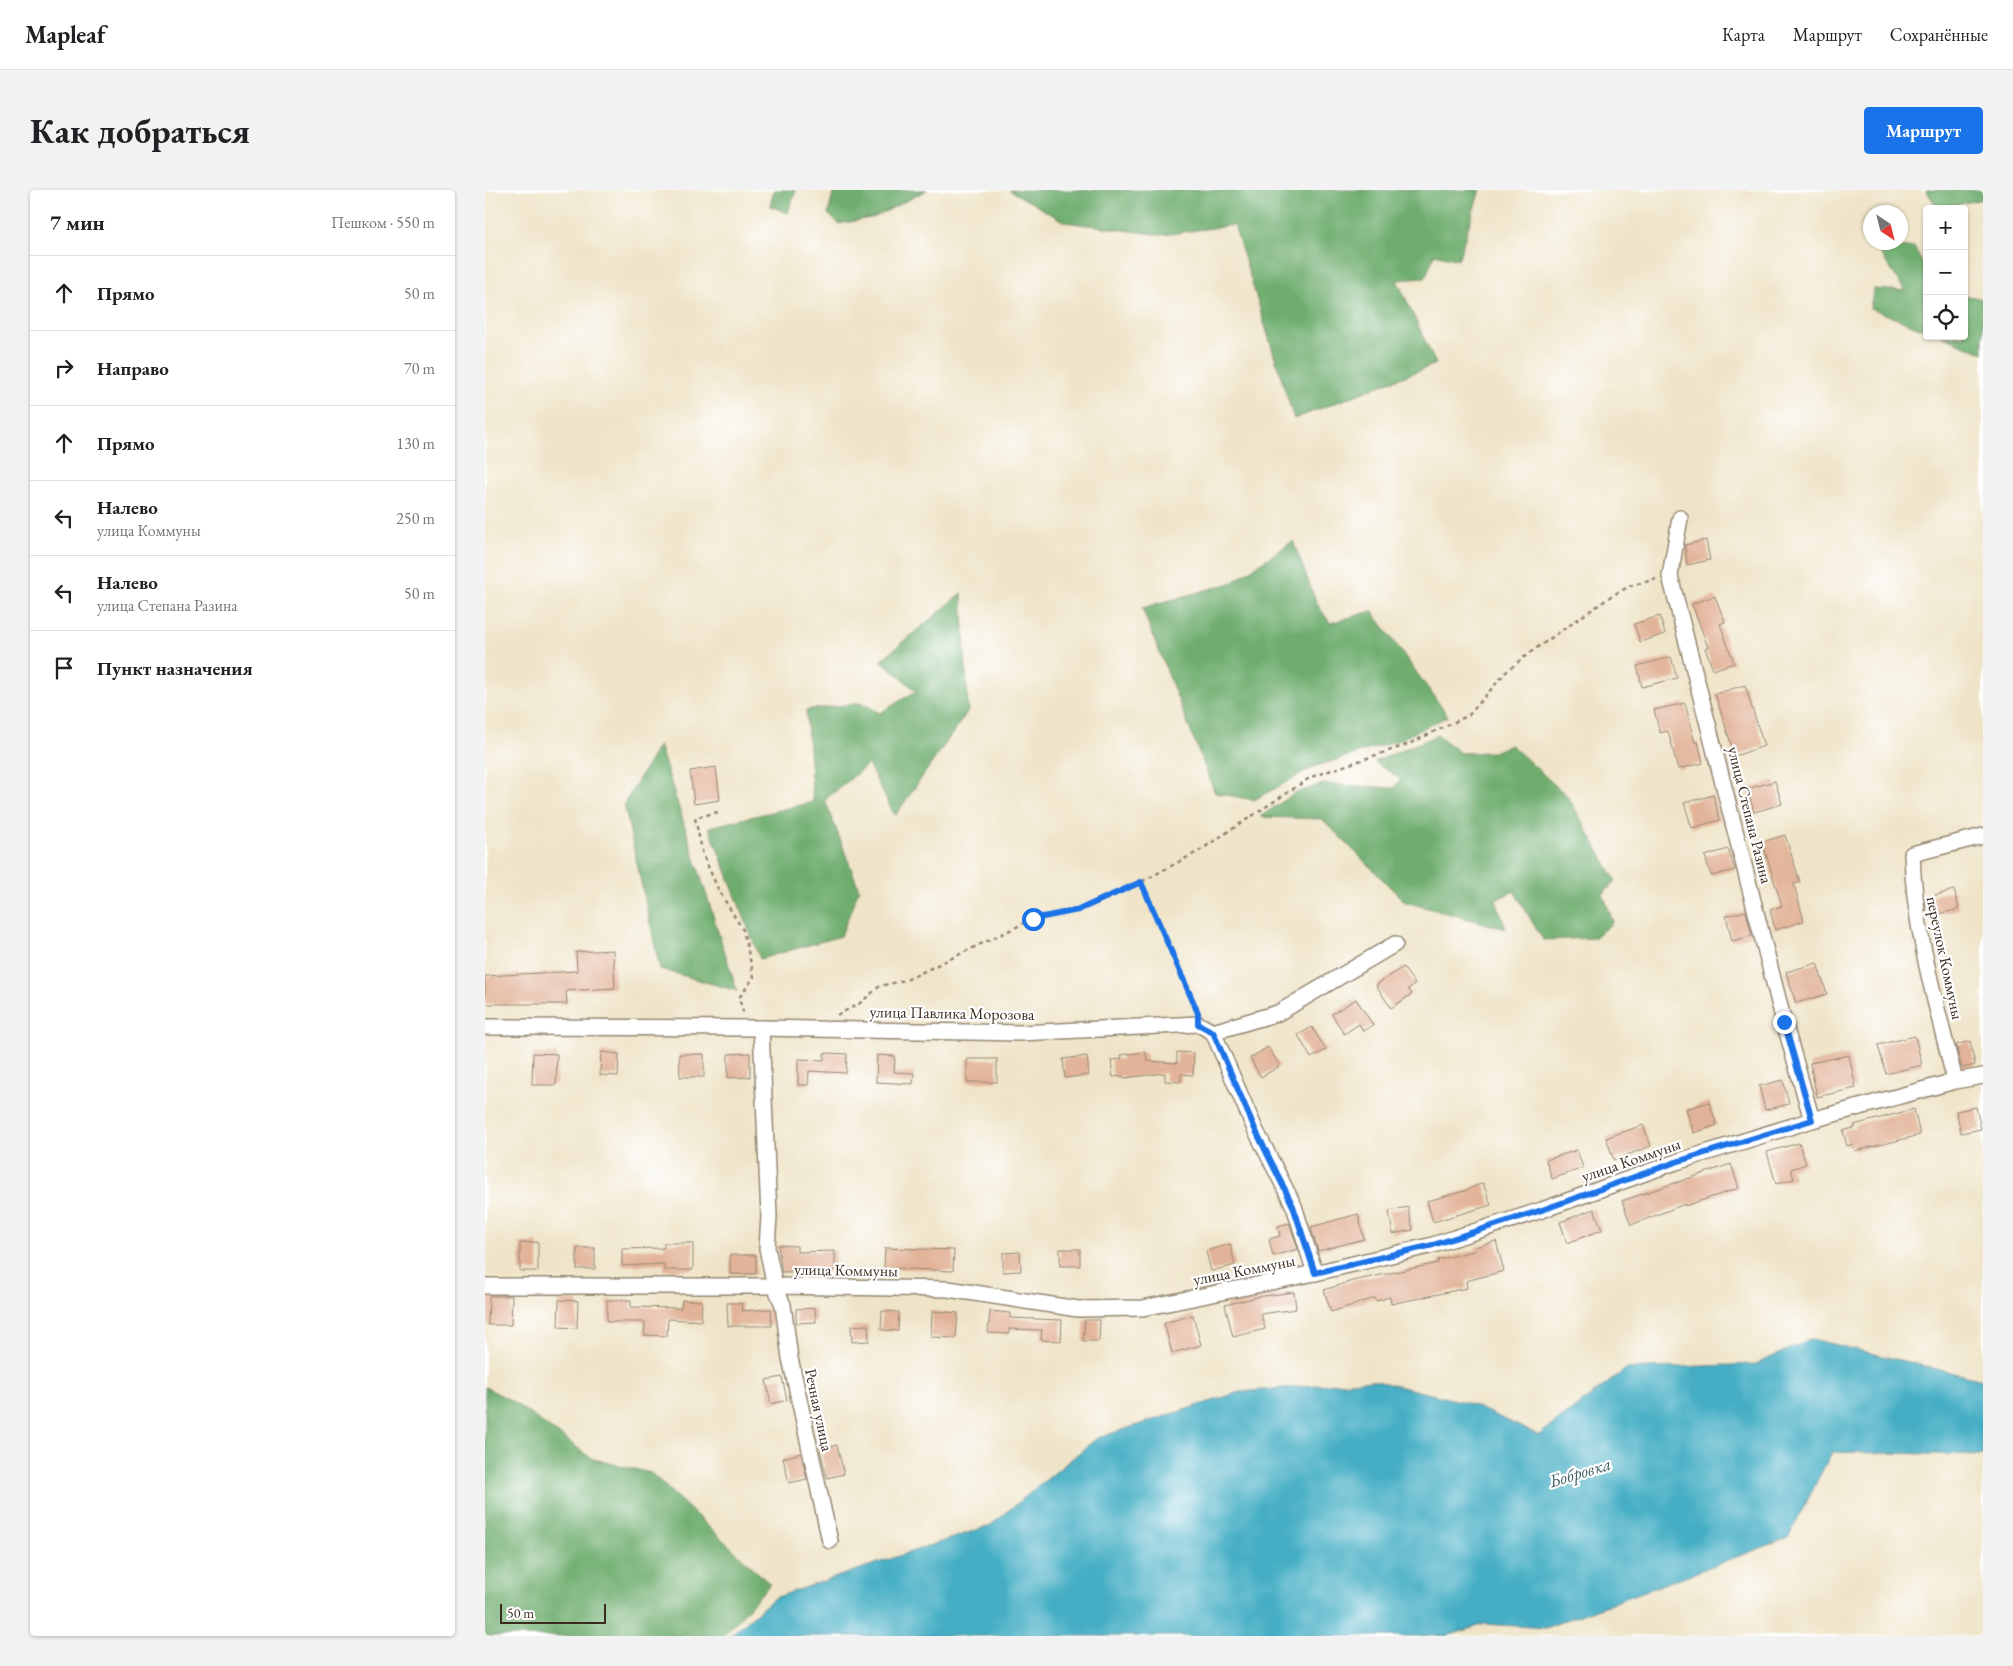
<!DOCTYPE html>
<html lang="ru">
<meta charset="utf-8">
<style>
body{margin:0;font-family:"EB Garamond",serif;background:#f2f2f2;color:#202124}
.controls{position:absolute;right:15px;top:15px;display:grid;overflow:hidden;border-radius:5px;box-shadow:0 1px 4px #0004}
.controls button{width:45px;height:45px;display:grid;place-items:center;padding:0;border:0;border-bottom:1px solid #e0e0e0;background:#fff;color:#202124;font:25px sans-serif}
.compass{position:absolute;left:1378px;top:15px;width:45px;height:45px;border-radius:50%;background:#fff;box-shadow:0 1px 4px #0004;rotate:145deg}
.scale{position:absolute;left:15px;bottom:12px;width:106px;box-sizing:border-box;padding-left:5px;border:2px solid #3b2a1e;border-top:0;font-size:14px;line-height:18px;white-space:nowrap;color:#3b2a1e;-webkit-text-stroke:4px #fff;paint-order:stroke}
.stop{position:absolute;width:15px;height:15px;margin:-11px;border:4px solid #1a73e8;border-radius:50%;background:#fff}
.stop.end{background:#1a73e8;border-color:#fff;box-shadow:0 1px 5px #0008}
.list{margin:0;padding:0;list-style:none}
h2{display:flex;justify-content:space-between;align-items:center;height:65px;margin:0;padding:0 20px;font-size:21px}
h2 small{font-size:16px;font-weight:400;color:#757577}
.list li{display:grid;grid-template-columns:32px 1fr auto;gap:15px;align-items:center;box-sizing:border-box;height:75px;padding:0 20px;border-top:1px solid #e0e0e0}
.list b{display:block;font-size:19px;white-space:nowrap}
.list p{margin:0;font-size:16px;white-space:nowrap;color:#757577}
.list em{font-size:16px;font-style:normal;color:#757577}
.icon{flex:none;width:28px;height:28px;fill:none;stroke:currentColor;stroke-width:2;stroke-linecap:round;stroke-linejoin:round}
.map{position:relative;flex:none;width:1498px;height:1446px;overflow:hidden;border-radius:5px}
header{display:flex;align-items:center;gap:30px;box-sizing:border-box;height:70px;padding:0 25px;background:#fff;border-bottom:1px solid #e0e0e0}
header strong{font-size:24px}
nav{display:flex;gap:28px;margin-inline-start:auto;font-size:18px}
.intro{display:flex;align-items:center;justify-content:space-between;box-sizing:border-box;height:120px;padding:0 30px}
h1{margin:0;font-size:35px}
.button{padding:12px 22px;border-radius:5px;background:#1a73e8;color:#fff;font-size:18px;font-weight:700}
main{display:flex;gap:30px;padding:0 30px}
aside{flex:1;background:#fff;border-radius:5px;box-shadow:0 1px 4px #0004}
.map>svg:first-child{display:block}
.forest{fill:#6ead6e;stroke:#546c46}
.water{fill:#45aec4;stroke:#406c71}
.building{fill:#e2b398}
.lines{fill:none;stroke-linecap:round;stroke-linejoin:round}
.street-casing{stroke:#958773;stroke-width:18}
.path{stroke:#958773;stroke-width:2.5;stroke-dasharray:4 4;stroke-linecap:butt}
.street{stroke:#fff;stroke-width:15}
.route{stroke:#1a73e8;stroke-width:6}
.labels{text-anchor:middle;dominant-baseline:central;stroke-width:4.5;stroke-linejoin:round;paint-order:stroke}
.street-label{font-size:16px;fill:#3b2a1e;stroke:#fff}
.water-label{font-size:18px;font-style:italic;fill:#3f5f60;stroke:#fff}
</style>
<header>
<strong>Mapleaf</strong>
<nav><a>Карта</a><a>Маршрут</a><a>Сохранённые</a></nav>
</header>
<div class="intro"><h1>Как добраться</h1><a class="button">Маршрут</a></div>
<main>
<aside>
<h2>7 мин<small>Пешком · 550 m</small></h2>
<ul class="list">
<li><svg class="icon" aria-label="ahead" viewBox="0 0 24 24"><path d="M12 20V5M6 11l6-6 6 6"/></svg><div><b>Прямо</b></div><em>50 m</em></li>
<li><svg class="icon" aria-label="right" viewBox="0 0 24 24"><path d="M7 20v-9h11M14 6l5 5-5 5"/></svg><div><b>Направо</b></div><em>70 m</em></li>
<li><svg class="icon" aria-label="ahead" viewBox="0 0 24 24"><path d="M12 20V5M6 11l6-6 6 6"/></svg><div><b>Прямо</b></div><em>130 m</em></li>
<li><svg class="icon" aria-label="left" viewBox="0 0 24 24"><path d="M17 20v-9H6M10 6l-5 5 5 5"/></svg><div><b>Налево</b><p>улица Коммуны</p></div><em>250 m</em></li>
<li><svg class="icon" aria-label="left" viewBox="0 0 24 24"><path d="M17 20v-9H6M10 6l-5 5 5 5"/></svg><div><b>Налево</b><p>улица Степана Разина</p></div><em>50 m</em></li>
<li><svg class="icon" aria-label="arrive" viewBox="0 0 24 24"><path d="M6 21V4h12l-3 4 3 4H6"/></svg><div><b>Пункт назначения</b></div></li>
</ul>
</aside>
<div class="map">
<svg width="1498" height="1446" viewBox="0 0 1498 1446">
<rect width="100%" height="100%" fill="#fff"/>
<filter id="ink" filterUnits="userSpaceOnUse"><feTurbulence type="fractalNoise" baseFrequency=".02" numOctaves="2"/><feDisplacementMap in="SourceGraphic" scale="10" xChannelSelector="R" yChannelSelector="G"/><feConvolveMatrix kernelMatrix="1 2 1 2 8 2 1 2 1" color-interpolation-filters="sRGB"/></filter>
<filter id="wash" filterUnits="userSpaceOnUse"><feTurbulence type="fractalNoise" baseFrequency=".0096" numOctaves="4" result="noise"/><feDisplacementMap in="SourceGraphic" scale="20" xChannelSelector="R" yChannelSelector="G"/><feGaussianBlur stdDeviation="1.12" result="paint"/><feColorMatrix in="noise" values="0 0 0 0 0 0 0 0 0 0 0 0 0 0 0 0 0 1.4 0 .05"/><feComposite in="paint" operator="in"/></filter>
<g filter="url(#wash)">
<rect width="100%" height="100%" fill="#efe4c8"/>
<g class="forest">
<path d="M289 0H311L303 23 285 16Z"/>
<path d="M349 0H442L390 27 354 34 343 24Z"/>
<path d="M524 0H995L973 70 950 64 940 88 912 90 951 174 809 229 749 35 676 45 580 32Z"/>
<path d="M1441 0H1498V9L1453 19Z"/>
<path d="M1429 57 1442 83V141L1385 118 1389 99 1420 101 1393 60Z"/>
<path d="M1479 105 1498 109V163L1456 146H1479Z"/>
<path d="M808 351 832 414 845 433 887 421 963 526 912 551 831 576 769 610 730 603 657 418 746 393Z"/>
<path d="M477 403 483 521 410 626 383 574 340 610 374 699 356 746 275 769 224 637 328 612 321 520 377 513 395 523 431 501 396 470Z"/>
<path d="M953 545 975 563 1008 562 1026 555 1083 607 1131 691 1118 704 1128 732 1109 748 1058 750 1029 701 1011 710 1021 739 920 712 837 629 775 627 810 603 838 594 909 598 916 589 889 572Z"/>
<path d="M174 555 252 801 175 779 139 614Z"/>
<path d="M0 1197 27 1211 108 1269 166 1283 285 1394 238 1446H0Z"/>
</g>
<path class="water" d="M1327 1149 1498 1190V1265L1347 1262 1303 1348 1060 1438 1000 1434 962 1446H244L289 1408 506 1335 612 1248 755 1202 887 1190 983 1213 1054 1245 1141 1179 1271 1174Z"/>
<g id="blocks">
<g class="building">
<path d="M1221 350 1225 370 1202 375 1200 355Z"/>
<path d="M1230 406 1240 432 1235 434 1249 473 1228 480 1220 458 1223 457 1207 414Z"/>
<path d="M1175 426 1180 444 1155 452 1149 434Z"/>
<path d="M1186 467 1192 488 1157 497 1152 476Z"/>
<path d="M1260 495 1279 556 1250 566 1230 504Z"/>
<path d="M1200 513 1210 553 1213 552 1218 573 1193 579 1183 541 1175 543 1169 520Z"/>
<path d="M231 577 235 610 209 614 205 581Z"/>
<path d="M1290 591 1297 614 1269 622 1262 599Z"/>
<path d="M1228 605 1235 630 1207 638 1199 613Z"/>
<path d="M1300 645 1315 692 1309 694 1319 731 1290 740 1285 720 1297 716 1277 652Z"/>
<path d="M1243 659 1250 680 1226 686 1220 666Z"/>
<path d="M1469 700 1474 719 1442 727 1440 708Z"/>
<path d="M1261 721 1267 746 1247 751 1241 726Z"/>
<path d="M128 760 130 798 81 801 82 814H0V786L92 781 91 762Z"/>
<path d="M1332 773 1342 804 1311 813 1301 782Z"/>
<path d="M918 777 930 794 923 799 927 804 906 818 891 795Z"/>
<path d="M871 809 888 835 878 841 874 834 859 844 847 824Z"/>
<path d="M827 837 841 860 826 868 813 845Z"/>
<path d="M1430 846 1437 875 1401 884 1393 855Z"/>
<path d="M1485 851 1490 875 1477 878 1471 855Z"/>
<path d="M783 857 795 876 776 887 765 868Z"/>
<path d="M116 862 134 864 133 886 115 885Z"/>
<path d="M661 862 662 871 692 873V862L709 863 708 885 696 884V892L680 891V883L639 888 638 886 628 887 626 870 637 869 636 865Z"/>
<path d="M48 863 72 864 71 895H47Z"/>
<path d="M265 863V887L243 888V864Z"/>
<path d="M339 863 362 864 361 883 324 881 323 895H313V869L339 870Z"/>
<path d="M194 864H219V887H195Z"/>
<path d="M392 865 410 866 409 882 429 883 428 894 391 892Z"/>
<path d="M1364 865 1371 898 1332 907 1325 873Z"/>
<path d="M602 866 604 885 580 888 578 869Z"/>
<rect x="482" y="869" width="30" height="23"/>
<path d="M1298 890 1304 914 1280 920 1274 896Z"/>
<path d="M1224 912 1232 935 1209 943 1201 919Z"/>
<path d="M1491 917 1496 939 1476 943 1471 921Z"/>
<path d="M1429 919 1435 945 1370 961 1368 954 1362 956 1358 941 1371 937 1369 935Z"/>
<path d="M1158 935 1166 956 1129 970 1121 948Z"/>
<path d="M1314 953 1321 974 1306 979 1309 989 1291 994 1282 962Z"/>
<path d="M1092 960 1098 978 1067 989 1061 970Z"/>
<path d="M1246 974 1254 998 1200 1016V1014L1146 1035 1137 1011Z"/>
<path d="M998 993 1006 1015 948 1032 942 1011 979 1001Z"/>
<path d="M923 1017 928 1040 908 1044 904 1021Z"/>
<path d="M1109 1019 1117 1040 1082 1053 1075 1032Z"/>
<path d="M873 1024 879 1049 833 1061 826 1037Z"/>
<path d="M804 1033 813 1059 788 1066 784 1049 795 1046 793 1036Z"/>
<path d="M1011 1051 1019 1081 981 1091 982 1098 906 1114 905 1107 891 1111 890 1108 846 1122 839 1100 867 1091 953 1073V1070L991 1060 990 1057Z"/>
<path d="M53 1052V1081H35V1053Z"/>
<path d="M179 1053H208V1080H179V1074L137 1076V1059L179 1058Z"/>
<path d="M745 1054 750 1075 726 1081 721 1061Z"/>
<path d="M293 1055 312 1056V1062L350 1061V1081L297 1082Z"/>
<rect x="92" y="1058" width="18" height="21"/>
<path d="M400 1058 469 1060 468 1081 399 1078Z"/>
<rect x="575" y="1059" width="20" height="17"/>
<path d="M535 1062 536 1081 518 1082V1063Z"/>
<rect x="245" y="1065" width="26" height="19"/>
<path d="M809 1102 811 1119 776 1124 780 1139 748 1147 740 1115 772 1107Z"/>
<path d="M4 1106H27L26 1135H3Z"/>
<path d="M74 1110 93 1111 92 1138 73 1137Z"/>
<path d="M122 1110H146V1117L196 1118 197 1110 217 1111 216 1131 183 1129 182 1146 159 1145 160 1132H122Z"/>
<path d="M242 1113H256L257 1121 286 1119 287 1136H243Z"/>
<path d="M330 1118 331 1132 311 1133V1119Z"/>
<path d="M397 1121 414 1122 413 1141 396 1140Z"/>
<path d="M447 1121 473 1123 471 1148 446 1147Z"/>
<path d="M505 1121 525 1123V1128L577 1130 576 1151 556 1150 557 1140 524 1139V1144L503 1143Z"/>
<path d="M708 1125 716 1155 687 1163 679 1133Z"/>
<path d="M600 1130H615L614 1151H598Z"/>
<path d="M383 1135 384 1151 367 1152 366 1136Z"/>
<path d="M297 1187 302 1210 286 1214 281 1190Z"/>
<path d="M352 1255 359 1284 342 1288 335 1259Z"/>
<path d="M316 1263 322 1289 304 1293 298 1268Z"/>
</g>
</g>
</g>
<g filter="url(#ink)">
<use href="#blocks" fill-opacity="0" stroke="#958773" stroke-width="1"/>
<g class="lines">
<defs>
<g id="street">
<path d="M1195 328 1185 386 1299 832 1327 930"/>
<path d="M0 837 276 838 536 843 713 834 728 842 793 823 910 754"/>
<path d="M276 838 284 1026 282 1058 290 1096 298 1115 305 1168 345 1351"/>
<path d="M728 842 770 939 809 1016 830 1083"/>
<path d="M1470 891C1452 816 1429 742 1427 664L1498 646"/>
<path d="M0 1096H290L463 1099 593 1119 658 1118 830 1083 948 1055 1057 1020 1191 972 1327 930 1470 891 1498 886"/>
</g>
</defs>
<use href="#street" class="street-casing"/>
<g class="path">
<path d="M233 622 210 628 218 665 234 701 258 740 269 787 254 808 259 825"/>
<path d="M656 692 712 820"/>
<path d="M352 825 374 814 395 796 421 790 548 729 593 720 647 697 714 661 826 587 924 554 984 525 1021 482 1043 464 1128 405 1145 396 1171 389"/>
</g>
<use href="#street" class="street"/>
</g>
</g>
<g class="lines" filter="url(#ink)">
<path class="route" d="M548 729 593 720 656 692 713 823V834L728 842 770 939 808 1016 830 1083 948 1055 1057 1020 1191 972 1327 930 1299 832"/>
</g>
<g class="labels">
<g class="street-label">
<text transform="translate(1265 625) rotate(76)">улица Степана Разина</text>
<text transform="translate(1460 768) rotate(78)">переулок Коммуны</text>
<text transform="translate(467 823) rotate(1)">улица Павлика Морозова</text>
<text transform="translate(1146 970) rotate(-19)">улица Коммуны</text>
<text transform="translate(361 1080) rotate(1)">улица Коммуны</text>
<text transform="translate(759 1080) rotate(-11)">улица Коммуны</text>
<text transform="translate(334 1220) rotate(78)">Речная улица</text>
</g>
<g class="water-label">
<text transform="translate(1095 1282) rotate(-17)">Бобровка</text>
</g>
</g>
</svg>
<div class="controls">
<button>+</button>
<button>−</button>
<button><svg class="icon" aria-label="locate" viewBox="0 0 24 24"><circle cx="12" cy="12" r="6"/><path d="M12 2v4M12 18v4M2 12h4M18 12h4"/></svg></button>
</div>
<svg class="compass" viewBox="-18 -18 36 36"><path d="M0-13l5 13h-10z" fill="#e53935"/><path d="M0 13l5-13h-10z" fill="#757577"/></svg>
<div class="scale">50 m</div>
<div class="stop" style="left:548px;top:729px"></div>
<div class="stop end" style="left:1299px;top:832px"></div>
</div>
</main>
